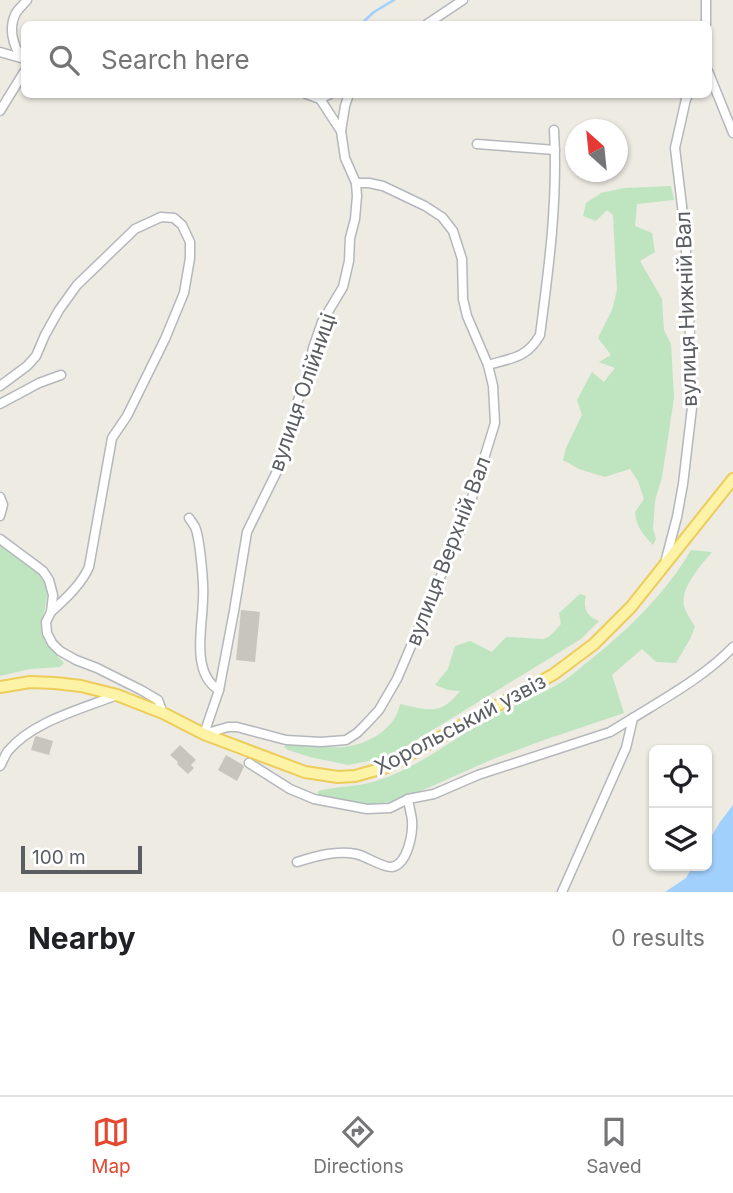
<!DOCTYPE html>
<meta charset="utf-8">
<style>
body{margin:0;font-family:Inter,sans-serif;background:#f2f2f2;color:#202124}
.controls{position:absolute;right:21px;bottom:21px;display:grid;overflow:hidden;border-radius:10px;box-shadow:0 2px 5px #0004}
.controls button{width:63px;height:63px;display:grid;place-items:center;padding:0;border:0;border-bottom:2px solid #e0e0e0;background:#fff;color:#202124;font:35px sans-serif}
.compass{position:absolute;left:565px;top:119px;width:63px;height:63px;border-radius:50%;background:#fff;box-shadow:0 2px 5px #0004;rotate:333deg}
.scale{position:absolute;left:21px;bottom:18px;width:121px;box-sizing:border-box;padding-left:7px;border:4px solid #5a5d62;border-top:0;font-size:19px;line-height:24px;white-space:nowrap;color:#5a5d62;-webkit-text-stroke:5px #fff;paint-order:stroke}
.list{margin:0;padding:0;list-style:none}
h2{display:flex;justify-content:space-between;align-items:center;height:91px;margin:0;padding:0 28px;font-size:30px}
h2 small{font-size:23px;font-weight:400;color:#757577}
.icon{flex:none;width:38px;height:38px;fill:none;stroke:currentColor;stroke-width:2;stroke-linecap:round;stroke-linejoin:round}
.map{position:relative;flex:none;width:733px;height:892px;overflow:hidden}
.search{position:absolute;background:#fff;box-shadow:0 2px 5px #0004;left:21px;right:21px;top:21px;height:77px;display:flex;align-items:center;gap:18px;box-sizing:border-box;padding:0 24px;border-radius:10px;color:#757577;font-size:26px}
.sheet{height:203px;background:#fff}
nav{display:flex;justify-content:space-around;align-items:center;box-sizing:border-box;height:98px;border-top:2px solid #e0e0e0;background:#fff;font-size:19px;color:#757577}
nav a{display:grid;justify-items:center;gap:4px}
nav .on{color:#e44831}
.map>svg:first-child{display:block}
.green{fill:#bee4c0}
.water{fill:#a2d0fc}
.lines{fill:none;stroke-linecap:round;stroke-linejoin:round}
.stream{stroke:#a2d0fc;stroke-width:2.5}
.building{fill:#c8c5bf}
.minor-casing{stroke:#b4b7bc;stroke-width:11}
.major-casing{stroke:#edcc5a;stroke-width:14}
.minor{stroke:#fff;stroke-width:8}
.major{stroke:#fcf3a7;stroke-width:10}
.labels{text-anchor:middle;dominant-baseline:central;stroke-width:6;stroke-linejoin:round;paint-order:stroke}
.street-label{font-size:21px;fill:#5a5d62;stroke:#fff}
</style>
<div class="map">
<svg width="733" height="892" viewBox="0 0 733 892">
<rect width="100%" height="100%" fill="#edebe2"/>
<g class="green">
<path d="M671 186 674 200 637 204 635 226 652 233 655 252 640 261 662 299 664 330 671 344 674 398 662 477 655 501 653 529 656 539 653 545C643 535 636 526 635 512L644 499 638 481 630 469 605 477 579 469 563 460 566 448 582 415 577 400 592 372 604 382 615 368 599 362 611 355 598 338 612 310 617 290 613 215 607 210 596 221 583 216 586 203 601 193 624 188Z"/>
<path d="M0 543C10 551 33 564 40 573 58 597 35 617 43 637 46 647 57 655 64 663L60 667 30 669 0 676Z"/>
<path d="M691 550 712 552C701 565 680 588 684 606 686 613 691 620 695 627L690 639 676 663 656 662 642 649 612 675 624 713 544 740 493 759 398 801 367 805 339 801 318 795V791C337 786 357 787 376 781 415 769 450 742 484 721 510 706 540 696 565 680 574 674 582 666 590 660 629 629 666 593 691 550Z"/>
<path d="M580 594 586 596C582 608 588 617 599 621L581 639 403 748 384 758 348 765 310 757 288 750 284 747 288 744C306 745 325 748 343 747 367 745 396 729 400 704 428 710 441 716 460 691L448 690 435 685 448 669 455 646 470 641 492 652 506 637 544 639 550 636 561 624 559 613Z"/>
</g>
<path class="water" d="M733 805V892H665L686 878 693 866H707V844L720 822Z"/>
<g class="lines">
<path class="stream" d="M361 24 374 12 394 0"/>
</g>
<g class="building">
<path d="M241 610 260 612 255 662 236 660Z"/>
<path d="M36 736 53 741 49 755 31 750 35 737Z"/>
<path d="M180 745 196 760 191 765 194 768 188 774 177 764 178 762 170 755Z"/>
<path d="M226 755 243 765 244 767 237 781 218 770Z"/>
</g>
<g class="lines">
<defs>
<g id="minor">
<path d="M427 24 463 0"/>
<path d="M706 24V0"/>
<path d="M0 52 21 58"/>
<path d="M22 58C13 46 8 28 16 13 18 9 24 4 27 0"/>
<path d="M708 71 733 133"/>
<path d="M306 94 320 99 341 131"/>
<path d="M320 99 330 94"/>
<path d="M0 111 24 72"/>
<path d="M477 144 555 150"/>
<path d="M488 365C512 358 527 358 540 335 549 267 558 199 554 130"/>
<path d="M0 386 27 366 36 356 45 335 59 310 77 285 135 229 161 217 174 218 182 225 190 242V258L184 293 165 339 127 416 112 438 89 567C81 585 65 599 51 612"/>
<path d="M0 404 39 383 61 375"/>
<path d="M0 497 3 505 0 516"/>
<path d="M189 518C191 521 194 525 195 527 200 538 204 585 203 598 203 625 190 673 219 690"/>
<path d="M0 539 43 571 49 580 53 595 51 612 46 622 47 633 52 643 60 651 76 660 97 668 141 690 158 700 163 713"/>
<path d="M666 559 677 517 683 484 693 399 685 231 675 148 686 99 689 94"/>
<path d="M204 734 228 727H237L286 740 321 742 346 740 357 733 366 724 379 710 397 679 466 517 495 423 493 386 488 365 467 316 463 299 462 259 453 231 442 217 425 206 383 186 369 183H356"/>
<path d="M204 734 219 690 234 611 247 532 281 463 296 405 307 379 313 348 322 322 343 287 349 261 350 238 355 219 357 196 356 183 345 158 341 131 345 106 349 94"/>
<path d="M249 763 290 789 314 799 367 809 390 808 408 799 434 794 478 775 610 732 633 718"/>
<path d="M0 766C3 761 5 755 8 751 33 721 82 709 117 695"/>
<path d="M297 862C316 856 337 850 356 854 366 856 383 868 392 867 408 864 413 833 412 820 411 813 409 806 408 799"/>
<path d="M562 892 626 748 633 718C667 697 705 676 733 647"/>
</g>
<path id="major" d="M0 687 30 682 55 683 81 686 117 695 163 713 204 734 305 772 338 777 355 776 387 767 554 674 594 644 631 607 733 479"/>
</defs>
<use href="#minor" class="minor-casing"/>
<use href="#major" class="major-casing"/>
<use href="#minor" class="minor"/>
<use href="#major" class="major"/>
</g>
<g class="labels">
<g class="street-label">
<text transform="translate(686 309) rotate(-92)">вулиця Нижній Вал</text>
<text transform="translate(302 392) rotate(-71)">вулиця Олійниці</text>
<text transform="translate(448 551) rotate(-69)">вулиця Верхній Вал</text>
<text transform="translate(460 724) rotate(-28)">Хорольський узвіз</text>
</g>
</g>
</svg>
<div class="controls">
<button><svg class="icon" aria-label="locate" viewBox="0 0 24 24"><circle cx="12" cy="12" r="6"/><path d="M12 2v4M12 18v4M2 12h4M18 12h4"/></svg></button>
<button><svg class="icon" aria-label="layers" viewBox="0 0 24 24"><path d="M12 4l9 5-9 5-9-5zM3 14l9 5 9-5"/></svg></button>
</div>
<svg class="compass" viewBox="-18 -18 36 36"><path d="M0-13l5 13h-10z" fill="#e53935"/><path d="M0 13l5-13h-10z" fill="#757577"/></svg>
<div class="scale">100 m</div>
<div class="search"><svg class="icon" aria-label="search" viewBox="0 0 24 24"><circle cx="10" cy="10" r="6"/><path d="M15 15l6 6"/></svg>Search here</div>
</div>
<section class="sheet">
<h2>Nearby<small>0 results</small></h2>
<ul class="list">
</ul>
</section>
<nav>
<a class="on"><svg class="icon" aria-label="map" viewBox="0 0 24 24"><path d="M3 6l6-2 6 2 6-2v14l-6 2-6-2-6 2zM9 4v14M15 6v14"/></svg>Map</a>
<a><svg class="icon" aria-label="directions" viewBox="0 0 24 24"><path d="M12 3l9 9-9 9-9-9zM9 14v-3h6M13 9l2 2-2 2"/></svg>Directions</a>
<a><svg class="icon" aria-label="saved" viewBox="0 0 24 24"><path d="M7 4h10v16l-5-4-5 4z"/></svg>Saved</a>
</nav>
